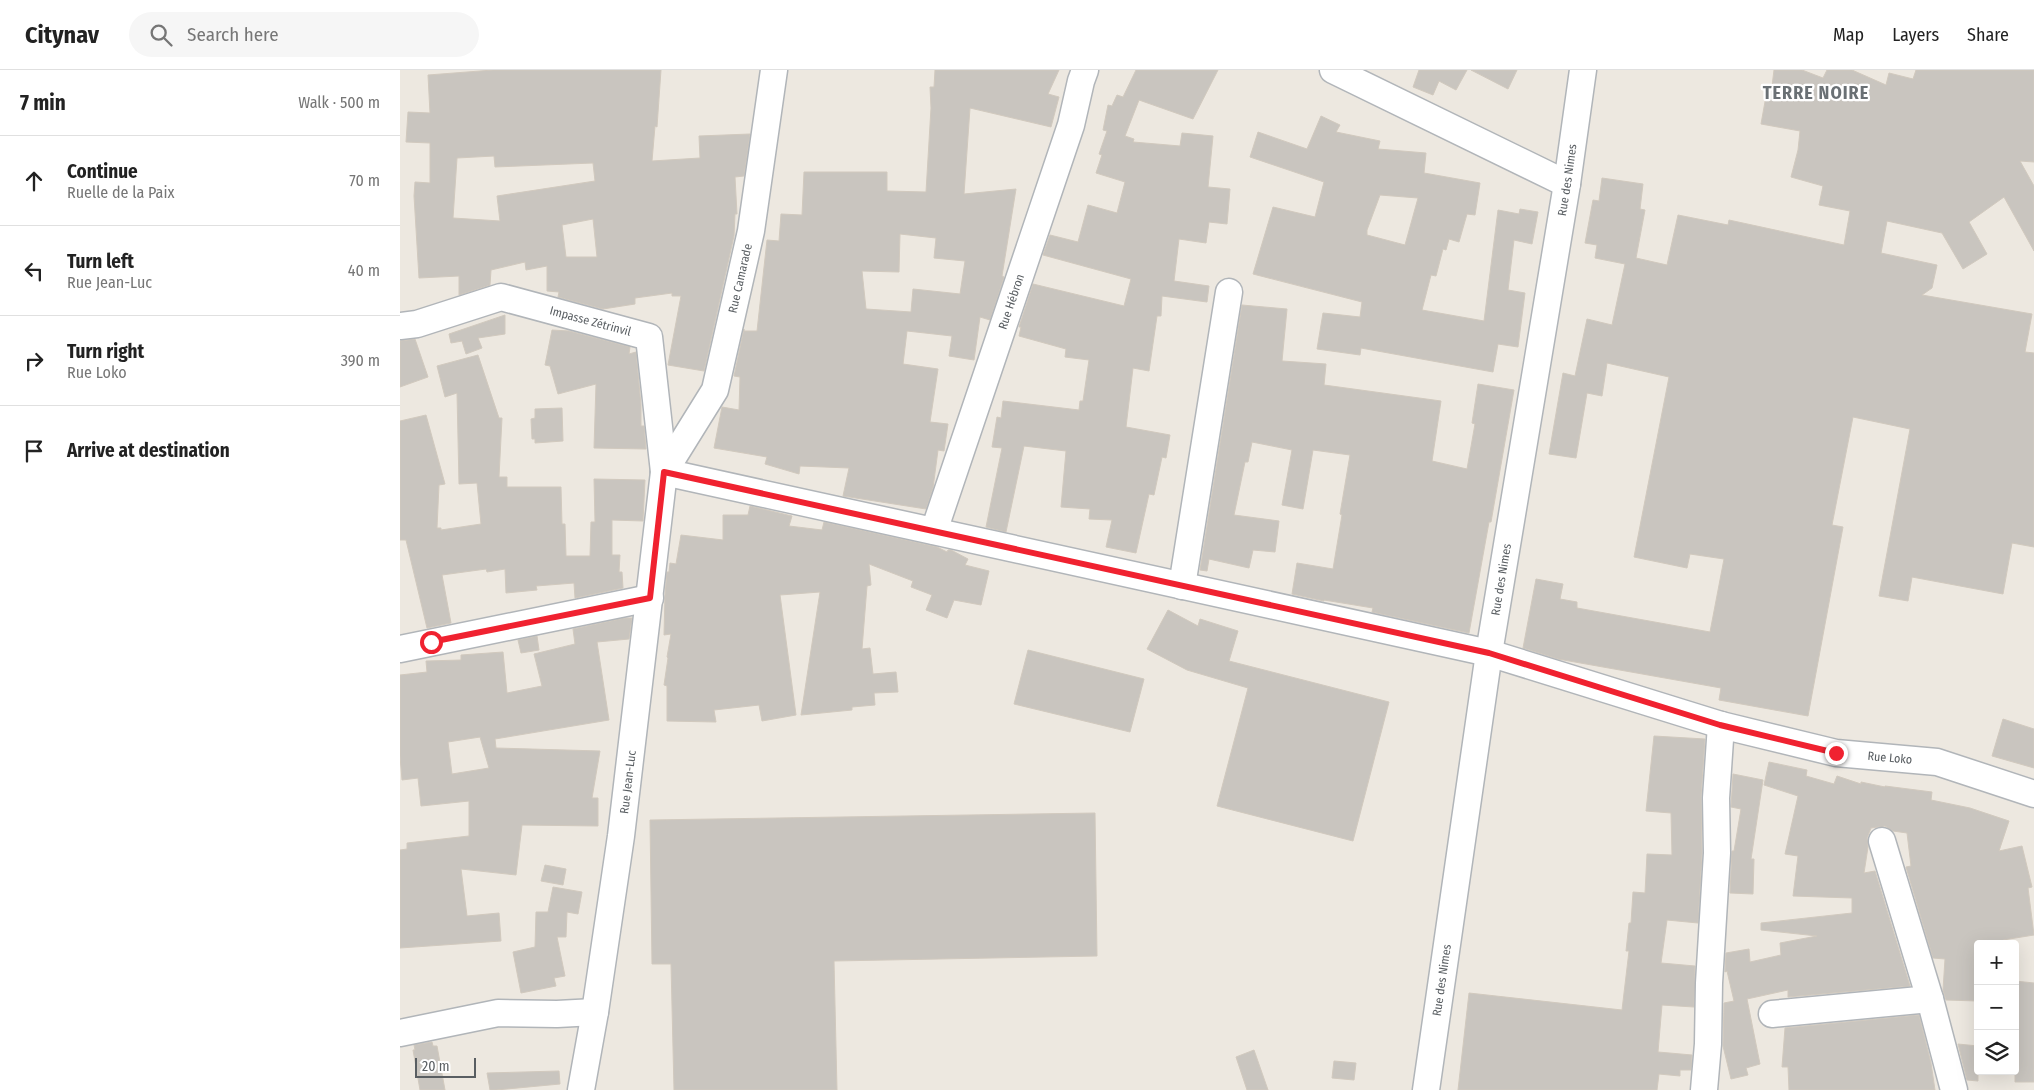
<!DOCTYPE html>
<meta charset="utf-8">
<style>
body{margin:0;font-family:"Fira Sans Condensed",sans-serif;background:#f6f6f6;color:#222}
.controls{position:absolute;right:15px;bottom:15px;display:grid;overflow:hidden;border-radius:5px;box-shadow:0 5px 20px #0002}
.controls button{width:45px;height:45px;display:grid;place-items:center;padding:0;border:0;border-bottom:1px solid #e0e0e0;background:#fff;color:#222;font:25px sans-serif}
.scale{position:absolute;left:15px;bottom:12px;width:61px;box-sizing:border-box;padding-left:5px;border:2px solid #595e62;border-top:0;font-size:14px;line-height:18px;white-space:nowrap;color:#595e62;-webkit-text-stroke:4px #fff;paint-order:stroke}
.stop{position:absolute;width:15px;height:15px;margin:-11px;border:4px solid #f02230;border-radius:50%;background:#fff}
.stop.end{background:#f02230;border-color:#fff;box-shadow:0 1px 5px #0008}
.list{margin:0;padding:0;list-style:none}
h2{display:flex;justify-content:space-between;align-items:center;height:65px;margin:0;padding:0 20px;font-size:21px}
h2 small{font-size:16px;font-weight:400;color:#767676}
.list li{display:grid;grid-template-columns:32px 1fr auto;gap:15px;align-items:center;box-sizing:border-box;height:90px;padding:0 20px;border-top:1px solid #e0e0e0}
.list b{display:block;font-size:19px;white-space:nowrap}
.list p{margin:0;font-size:16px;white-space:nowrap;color:#767676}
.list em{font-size:16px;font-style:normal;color:#767676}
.icon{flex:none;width:28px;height:28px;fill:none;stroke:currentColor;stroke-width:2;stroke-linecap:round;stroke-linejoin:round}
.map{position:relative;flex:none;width:1634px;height:1020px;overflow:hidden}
header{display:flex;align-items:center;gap:30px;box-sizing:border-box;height:70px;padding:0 25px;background:#fff;border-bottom:1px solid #e0e0e0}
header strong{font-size:24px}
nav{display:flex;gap:28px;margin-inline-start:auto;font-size:18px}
.search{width:350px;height:45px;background:#f6f6f6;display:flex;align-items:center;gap:12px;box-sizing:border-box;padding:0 18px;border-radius:28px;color:#767676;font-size:19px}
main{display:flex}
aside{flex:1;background:#fff}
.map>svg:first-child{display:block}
.building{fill:#c9c5bf;stroke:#d1c9be;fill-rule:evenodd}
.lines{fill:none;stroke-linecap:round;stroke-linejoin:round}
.minor-casing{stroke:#b1b5b9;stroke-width:29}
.minor{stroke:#fff;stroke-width:26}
.route{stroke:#f02230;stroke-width:6}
.labels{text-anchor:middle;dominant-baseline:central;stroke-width:4.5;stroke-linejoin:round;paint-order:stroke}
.street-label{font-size:12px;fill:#595e62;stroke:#fff}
.district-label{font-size:18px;font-weight:bold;letter-spacing:1px;fill:#6a7074;stroke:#fff}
</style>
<header>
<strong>Citynav</strong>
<div class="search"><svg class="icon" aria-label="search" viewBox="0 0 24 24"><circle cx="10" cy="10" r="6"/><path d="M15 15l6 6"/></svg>Search here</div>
<nav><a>Map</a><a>Layers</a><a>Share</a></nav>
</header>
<main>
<aside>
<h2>7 min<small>Walk · 500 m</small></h2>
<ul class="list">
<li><svg class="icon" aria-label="ahead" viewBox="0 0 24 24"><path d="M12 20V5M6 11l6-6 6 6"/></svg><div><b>Continue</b><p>Ruelle de la Paix</p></div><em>70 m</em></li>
<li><svg class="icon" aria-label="left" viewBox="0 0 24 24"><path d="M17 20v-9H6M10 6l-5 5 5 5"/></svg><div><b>Turn left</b><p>Rue Jean-Luc</p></div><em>40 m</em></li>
<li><svg class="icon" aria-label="right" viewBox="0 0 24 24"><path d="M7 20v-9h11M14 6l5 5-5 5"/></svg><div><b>Turn right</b><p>Rue Loko</p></div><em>390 m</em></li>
<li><svg class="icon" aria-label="arrive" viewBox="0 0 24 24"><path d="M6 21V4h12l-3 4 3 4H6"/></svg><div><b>Arrive at destination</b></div></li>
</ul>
</aside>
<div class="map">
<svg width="1634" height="1020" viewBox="0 0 1634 1020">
<rect width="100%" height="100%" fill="#ede8e0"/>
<g class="building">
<path d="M93 0H261L257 57 255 56 252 91 300 88 299 66 350 64 344 106 335 107 337 144H335L334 166 304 301 268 295 281 226H272V223L235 228V234L203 239 158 227 159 222 147 221V196L126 200 125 192 91 200 90 215 59 225V206L19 208 14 126 15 112 30 113V73L6 72 8 42 30 43 28 5ZM94 86 95 97 193 93 195 111 97 126 100 151 53 148 57 88ZM193 149 197 187H166L162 155Z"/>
<path d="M535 0H659L648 24 659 27 651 57 570 38 564 124 616 119 602 206 604 207 590 250 580 247 574 290 549 286 552 266 507 261 503 294 538 299 530 352 548 354 544 381 538 380 533 418 526 439 443 426 449 398 400 396 399 404 365 394 367 387 314 378 322 337 339 340 340 307 334 306 344 259V261H357L367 170 379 171 381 144 402 145 404 102H487V121L526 122 531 38 530 17H534ZM500 164 536 168 534 188 565 191 560 224 513 219 511 242 466 239 462 201 499 202Z"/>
<path d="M736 0H818L793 49 739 30 725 66 734 69 733 72 780 76 782 63 813 66 808 117 830 119 827 154 809 152 806 173 779 169 774 211 809 216 807 232 762 226 761 246H757L749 301 733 298 726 357 770 365 766 388 762 387 754 425 749 424 736 483 706 477 712 450 689 449 690 439 661 437 666 381 624 376 606 462 586 457 602 378 592 377 597 347 601 348 603 331 679 340 680 331H683L689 290 665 287 666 279 619 266 621 257H619L633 214 724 236 731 209 643 185 650 165 678 172 688 135 717 143 725 112 696 103 702 85 699 84 707 61 703 60 708 35 712 36 717 25 723 27Z"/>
<path d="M1019 0H1067L1056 20 1039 11 1033 25 1013 17Z"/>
<path d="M1071 0H1117L1108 19Z"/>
<path d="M1374 0H1402L1423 8 1427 0H1452L1486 15 1489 3 1513 9 1516 0H1634V92L1620 91 1634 116V181L1604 127 1569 152 1587 184 1563 199 1542 163 1487 151 1481 183 1537 195 1532 218 1522 225 1632 244 1625 282 1634 283V477L1612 473 1603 524 1512 507 1508 531 1479 526 1510 359 1453 347 1432 455 1443 457 1408 646 1319 630 1321 618 1158 589 1123 578 1136 509 1163 514 1160 529 1177 532V538L1310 562 1324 489 1290 484 1287 498 1234 487 1269 307 1207 293 1202 326 1187 323 1176 388 1149 384 1163 303 1175 306 1187 249 1212 255 1225 194 1195 188 1197 175 1185 173 1193 130 1199 131 1202 108 1243 114 1240 139 1245 140 1236 188 1267 195 1278 145 1328 155 1329 150 1444 175 1450 141 1419 135 1423 116 1391 107 1398 80 1400 61 1361 54 1368 15 1372 16Z"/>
<path d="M921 46 940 55 936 62 980 71 978 79 1026 83 1024 103 1080 113 1075 145 1067 144 1059 172 1049 169 1046 180 1043 179 1036 206 1031 205 1022 240 1084 251 1098 140 1119 144 1120 139 1138 142 1132 174 1114 170 1108 220 1125 223 1118 277 1098 274 1093 302 961 278 960 285 917 279 923 243 960 247 962 232 853 204 873 137 915 147 924 112 850 87 858 62 907 79ZM980 125 1018 128 1005 175 967 165V160Z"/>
<path d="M842 235 887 239 882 291 926 294 924 315 1041 331 1032 391 1067 399 1075 354 1072 353 1078 314 1114 320 1091 452H1089L1069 563 972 542 973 538 924 530V531L892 524 897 493 933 499 942 445 940 444 950 385 913 380 903 439 882 435 892 380 852 372 848 392H845L834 445 879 451 875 482 853 480 849 498 809 489 807 501 800 500Z"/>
<path d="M105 245V264L78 268 82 278 66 284 62 271 51 273 49 264Z"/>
<path d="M152 260 169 261 230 277 229 284 236 282 241 335V356H244L246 379 194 378 196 314 158 324 150 296 145 295Z"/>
<path d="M15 269 28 307 0 317V271Z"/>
<path d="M78 285 99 348H102L99 407H107V417H161L162 454H165L166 486H190L191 452H195L194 409 245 410 243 451 212 450V485H220L219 502H222L223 518 175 528 174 513 136 516 137 520 106 523 105 499 87 502 86 499 42 505 51 553 27 558 6 470H0V351L26 345 45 414 39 415 37 458H41V460L81 454 77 413 59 414 57 323 45 327 37 296Z"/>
<path d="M162 338 163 371 135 373V369H132L131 349 135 348V339Z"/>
<path d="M350 436 392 446 389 456 422 460 424 452 537 477 547 482 548 480H551L568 489 565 495 589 501 581 535 554 530 547 548 526 540 532 525 511 517 513 511 469 494 471 515 467 516 462 579 470 578 473 604 496 602 498 622 474 623 475 635 452 637V640L401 645 420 522 380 525 396 645 362 651 359 635 314 640 316 652 267 651V616L264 615 268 588 267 587 271 564 264 565 265 525 267 502H269L270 493 276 494 281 465 323 470V445H348Z"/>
<path d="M768 540 798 556 800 549 838 561 829 591 989 632 953 771 817 736 848 618 787 600 747 579Z"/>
<path d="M225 548H232L229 569 197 572 209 650 95 669 96 678 200 681 192 728H198V756L122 755 116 805 61 799 67 846 99 843 101 871 0 878V780L7 779V773L69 766V731L21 736 18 708 2 710 0 686V605L27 602 26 591 61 590V585L103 582 107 623 142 616 134 584 175 574 173 559ZM80 667 89 698 52 704 48 672Z"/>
<path d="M137 566 139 580 121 583 118 570Z"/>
<path d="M628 580 744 609 730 662 614 634Z"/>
<path d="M1603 649 1634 659V698L1592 686Z"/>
<path d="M1254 666 1305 669 1301 727 1302 783 1298 853 1267 850 1261 893 1295 896 1294 937 1262 935 1258 982 1292 985 1291 1000H1280V1006L1259 1004 1257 1020H1058L1069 923 1222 940 1229 881H1226L1229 853H1231L1233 822 1245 823 1247 784 1272 785 1271 743 1246 741Z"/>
<path d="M1369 692 1407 700 1406 706 1434 714 1437 706 1461 714V712L1485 717V716L1532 722 1531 730 1570 738 1609 751 1599 781 1622 776 1632 817 1628 818 1634 865 1603 870 1602 874 1578 873V931L1546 930 1543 920 1545 889 1533 888 1506 797 1511 796 1507 763 1493 761 1485 756 1471 758 1467 768 1468 777 1464 803 1475 801 1510 916 1388 927V920L1347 929 1360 994 1346 998 1348 1005 1331 1009 1323 976 1324 933 1334 931 1327 901 1325 902 1326 883 1349 879 1350 892 1381 885 1380 873 1417 866 1361 860V853L1452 843V828L1393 826 1398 786 1385 784 1398 726 1364 715Z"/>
<path d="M1333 704 1363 710 1351 789H1354L1353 824 1330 823 1332 781H1334L1341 739 1331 737Z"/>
<path d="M695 743 697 886 434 891 437 1020H274L271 894H252L250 750Z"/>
<path d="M145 795 166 799 163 815 141 811Z"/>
<path d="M153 817 182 822 178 844 167 842 166 867H157L165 906 154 908 156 916 121 923 113 882 135 877 136 842H148Z"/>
<path d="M1615 911 1634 913V1012H1615Z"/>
<path d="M1519 945 1531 993 1535 1020H1389L1388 997H1382L1385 958Z"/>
<path d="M32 972 33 976H37L45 1020H20L13 980H15L14 975Z"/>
<path d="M1558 974 1578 976V1011L1567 1010Z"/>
<path d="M854 980 868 1020H847L836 987Z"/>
<path d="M934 991 956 993 954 1010 932 1008Z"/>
<path d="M159 1001 160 1014 96 1020H90L87 1003Z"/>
</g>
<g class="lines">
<defs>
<g id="minor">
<path d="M933 0 1167 114"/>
<path id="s1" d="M0 256 17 254 101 227 249 267 264 402 221 766 195 942 181 1020"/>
<path id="s2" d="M264 402 1089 583 1321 655 1436 683 1537 692 1634 724"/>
<path id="s3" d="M264 402 315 320 351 161 374 0"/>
<path id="s4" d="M534 461 671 55 681 11 685 0"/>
<path d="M782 516 829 222"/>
<path d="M0 579 250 528"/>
<path d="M1482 771 1530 929 1554 1020"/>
<path d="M1372 944 1530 929"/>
<path d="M0 963 98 943 157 944 195 942"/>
<path id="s5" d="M1026 1020 1089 583 1167 114 1183 0"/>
<path d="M1304 1020 1308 974 1309 913 1317 783 1316 728 1321 655"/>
</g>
</defs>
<use href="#minor" class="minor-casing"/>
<use href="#minor" class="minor"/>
</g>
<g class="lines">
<path class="route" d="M31 572 250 528 264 402 1089 583 1320 655 1436 683"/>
</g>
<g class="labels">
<g class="street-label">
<text stroke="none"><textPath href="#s5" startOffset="921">Rue des Nimes</textPath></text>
<text stroke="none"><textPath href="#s3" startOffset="211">Rue Camarade</textPath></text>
<text stroke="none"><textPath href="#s4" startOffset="242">Rue Hébron</textPath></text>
<text stroke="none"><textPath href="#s1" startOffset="198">Impasse Zétrinvil</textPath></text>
<text stroke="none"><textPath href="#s5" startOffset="516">Rue des Nimes</textPath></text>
<text stroke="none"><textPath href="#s2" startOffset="1260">Rue Loko</textPath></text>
<text transform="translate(228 712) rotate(-83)">Rue Jean-Luc</text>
<text stroke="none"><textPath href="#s5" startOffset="111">Rue des Nimes</textPath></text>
</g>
<g class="district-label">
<text x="1416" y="23">TERRE NOIRE</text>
</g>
</g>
</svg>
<div class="controls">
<button>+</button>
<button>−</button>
<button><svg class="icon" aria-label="layers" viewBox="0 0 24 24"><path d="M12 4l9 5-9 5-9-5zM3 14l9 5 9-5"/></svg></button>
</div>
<div class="scale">20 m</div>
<div class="stop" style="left:31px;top:572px"></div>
<div class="stop end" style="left:1436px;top:683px"></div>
</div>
</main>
